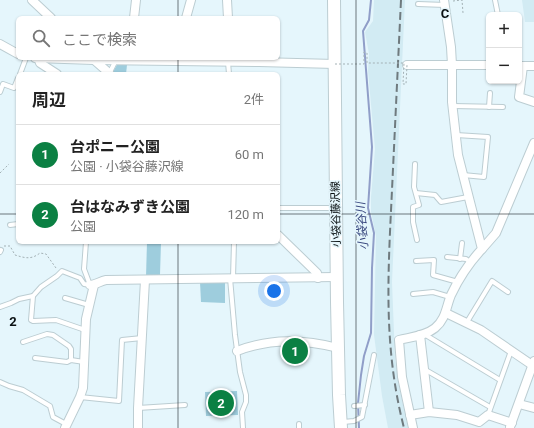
<!DOCTYPE html>
<html lang="ja">
<meta charset="utf-8">
<style>
body{margin:0;font-family:Roboto,"Noto Sans JP",sans-serif;background:#f2f2f2;color:#222}
.controls{position:absolute;right:12px;top:12px;display:grid;overflow:hidden;border-radius:6px;box-shadow:0 1px 3px #0004}
.controls button{width:36px;height:36px;display:grid;place-items:center;padding:0;border:0;border-bottom:1px solid #e0e0e0;background:#fff;color:#222;font:20px sans-serif}
.you{position:absolute;left:274px;top:291px;width:14px;height:14px;margin:-10px;border:3px solid #fff;border-radius:50%;background:#1a73e8;box-shadow:0 0 0 6px #1a73e833}
.badge{display:grid;place-items:center;width:26px;height:26px;border-radius:50%;background:#0b8043;color:#fff;font-size:13px;font-weight:700}
.pin{position:absolute;translate:-50% -50%;border:2px solid #fff;box-shadow:0 1px 4px #0006}
.list{margin:0;padding:0;list-style:none}
h2{display:flex;justify-content:space-between;align-items:center;height:52px;margin:0;padding:0 16px;font-size:17px}
h2 small{font-size:13px;font-weight:400;color:#767676}
.list li{display:grid;grid-template-columns:26px 1fr auto;gap:12px;align-items:center;box-sizing:border-box;height:60px;padding:0 16px;border-top:1px solid #e0e0e0}
.list b{display:block;font-size:15px;white-space:nowrap}
.list p{margin:0;font-size:13px;white-space:nowrap;color:#767676}
.list em{font-size:13px;font-style:normal;color:#767676}
.icon{flex:none;width:22px;height:22px;fill:none;stroke:currentColor;stroke-width:2;stroke-linecap:round;stroke-linejoin:round}
.map{position:relative;flex:none;width:534px;height:428px;overflow:hidden}
.search{position:absolute;background:#fff;box-shadow:0 1px 3px #0004;left:16px;top:16px;width:264px;height:44px;display:flex;align-items:center;gap:10px;box-sizing:border-box;padding:0 14px;border-radius:6px;color:#767676;font-size:15px}
.panel{position:absolute;background:#fff;box-shadow:0 1px 3px #0004;left:16px;top:72px;width:264px;height:172px;border-radius:6px}
.map>svg:first-child{display:block}
.built{fill:#d2ebf3}
.green{fill:#9ecddd}
.lines{fill:none;stroke-linecap:round;stroke-linejoin:round}
.stream{stroke:#909ec8;stroke-width:2}
.service-casing{stroke:#bccdd2;stroke-width:6}
.minor-casing{stroke:#bccdd2;stroke-width:10}
.secondary-casing{stroke:#bccdd2;stroke-width:14}
.path{stroke:#a3b1b5;stroke-width:1;stroke-dasharray:2 2;stroke-linecap:butt}
.service{stroke:#fff;stroke-width:4}
.minor{stroke:#fff;stroke-width:8}
.secondary{stroke:#fff;stroke-width:12}
.rail{stroke:#6f7a7e;stroke-width:2;stroke-dasharray:8 4;stroke-linecap:butt}
.path-bridge{stroke:#a3b1b5;stroke-width:1;stroke-dasharray:2 2;stroke-linecap:butt}
.grid{fill:none;stroke:#0a1012;stroke-width:1;stroke-opacity:0.55}
.labels{text-anchor:middle;dominant-baseline:central;stroke-width:3;stroke-linejoin:round;paint-order:stroke}
.street-label{font-size:11px;fill:#0a1012;stroke:#e5f6fc}
.water-label{font-size:12px;font-style:italic;fill:#39487f;stroke:#e5f6fc}
.grid-label{font-size:13px;text-anchor:middle;font-weight:bold;fill:#0a1012;stroke:#e5f6fc;stroke-width:3;stroke-linejoin:round;paint-order:stroke}
</style>
<div class="map">
<svg width="534" height="428" viewBox="0 0 534 428">
<rect width="100%" height="100%" fill="#e5f6fc"/>
<g class="built">
<path d="M374 0H405L392 282 395 358 398 381 408 428H388L382 396 374 335 376 236 371 212V197L375 149 368 71 369 54 365 32 373 21Z"/>
<path d="M522 0H534V22H525Z"/>
</g>
<g class="green">
<path d="M117 65H127L126 74H114L112 73Z"/>
<path d="M147 242H161L160 275 146 277Z"/>
<path d="M200 282H225V303L201 302Z"/>
<path d="M287 344 303 345 304 358 287 357Z"/>
<path d="M237 391 238 415 206 416 205 392Z"/>
</g>
<g class="lines">
<path class="stream" d="M359 428 358 403 361 375 364 356 371 333 372 268 374 233 368 208 372 147 363 31 369 20 371 0"/>
<defs>
<g id="service">
<path d="M495 0 498 15"/>
<path d="M418 4 445 5"/>
<path d="M228 62 229 74"/>
<path d="M20 74 26 58"/>
<path d="M109 74 116 60"/>
<path d="M0 92 3 84 14 88 18 78"/>
<path d="M453 106 503 107"/>
<path d="M489 107 490 93"/>
<path d="M456 135 488 137 484 177 463 175"/>
<path d="M415 164 414 187 419 205 413 207V222L417 240"/>
<path d="M416 193 435 195 441 202 468 197"/>
<path d="M278 208H336"/>
<path d="M10 225 18 224"/>
<path d="M0 252 1 250"/>
<path d="M447 257 466 259 470 262"/>
<path d="M460 259 462 243"/>
<path d="M416 261 434 260 433 275 458 282"/>
<path d="M230 278 235 335 240 372 246 395V402L242 412 243 428"/>
<path d="M233 278 234 242"/>
<path d="M413 294 433 292 450 297"/>
<path d="M33 296 31 320 33 321 56 320 85 330"/>
<path d="M65 298 89 305"/>
<path d="M0 307 11 303 19 299 33 296 41 287 57 276 62 271 80 278 84 284 90 285 84 269 86 242"/>
<path d="M467 322 492 281 508 292"/>
<path d="M424 334 500 380"/>
<path d="M23 342 47 334 53 335 69 346 71 349V360"/>
<path d="M35 358 67 362 71 360 84 362"/>
<path d="M424 369 490 407"/>
<path d="M0 382 9 386 23 390 50 406 53 417 66 424"/>
<path d="M80 397 119 401 122 340 142 338"/>
<path d="M354 406 365 405"/>
<path d="M138 408 185 405"/>
<path d="M488 415 511 351"/>
<path d="M343 422 354 421 362 417 374 355"/>
<path d="M299 424V428"/>
</g>
<g id="minor">
<path d="M32 0 51 18"/>
<path d="M227 0 228 18"/>
<path d="M134 18 136 0"/>
<path d="M186 18 191 0"/>
<path d="M0 44 18 54"/>
<path d="M35 58 94 60 259 62 335 64"/>
<path d="M38 58 40 63 57 74"/>
<path d="M93 59 109 73"/>
<path d="M407 65H452L451 47 444 0"/>
<path d="M519 66H534"/>
<path d="M523 66 519 97 534 102"/>
<path d="M278 235 317 273 318 278"/>
<path d="M482 249 496 233 534 143"/>
<path d="M90 285C96 285 100 281 106 280L337 277"/>
<path d="M446 313 481 330 532 365"/>
<path d="M420 335 429 412"/>
<path d="M237 351C272 338 303 339 338 348"/>
<path d="M519 404 534 408"/>
<path d="M410 415 429 412 457 415 479 422 488 415 512 423"/>
<path d="M510 427 534 361"/>
<path d="M65 428 80 397 83 388 86 319 94 285"/>
<path d="M138 428V408L145 280"/>
<path d="M413 428 402 377 399 340C411 337 425 336 435 328 446 319 446 307 451 295 459 278 469 263 482 249L458 155 452 102V65H489"/>
</g>
<path id="secondary" d="M334 0 337 302 339 395 341 428"/>
</defs>
<use href="#service" class="service-casing"/>
<use href="#minor" class="minor-casing"/>
<use href="#secondary" class="secondary-casing"/>
<g class="path">
<path d="M453 1 462 0 463 13"/>
<path d="M0 173 9 164"/>
<path d="M4 246H10L15 255C25 258 31 260 40 253L46 254 56 268"/>
</g>
<use href="#service" class="service"/>
<use href="#minor" class="minor"/>
<use href="#secondary" class="secondary"/>
<path class="rail" d="M401 0C398 63 395 127 392 190 388 274 383 346 404 428"/>
<path class="path-bridge" d="M335 64H364V52L367 53V63H404L403 84H406L407 65"/>
</g>
<path class="grid" d="M178 0V18M356 0V428M178 58V74M0 214H18M278 214H534M178 242V428"/>
<g class="labels">
<g class="street-label">
<text transform="translate(336 214) rotate(-91)">小袋谷藤沢線</text>
</g>
<g class="water-label">
<text transform="translate(362 226) rotate(-94)">小袋谷川</text>
</g>
</g>
<g class="grid-label">
<text x="445" y="18">C</text>
<text x="13" y="326">2</text>
</g>
</svg>
<div class="controls">
<button>+</button>
<button>−</button>
</div>
<div class="you"></div>
<div class="pin badge" style="left:295px;top:351px">1</div>
<div class="pin badge" style="left:221px;top:403px">2</div>
<div class="search"><svg class="icon" aria-label="search" viewBox="0 0 24 24"><circle cx="10" cy="10" r="6"/><path d="M15 15l6 6"/></svg>ここで検索</div>
<section class="panel">
<h2>周辺<small>2件</small></h2>
<ul class="list">
<li><span class="badge">1</span><div><b>台ポニー公園</b><p>公園 · 小袋谷藤沢線</p></div><em>60 m</em></li>
<li><span class="badge">2</span><div><b>台はなみずき公園</b><p>公園</p></div><em>120 m</em></li>
</ul>
</section>
</div>
